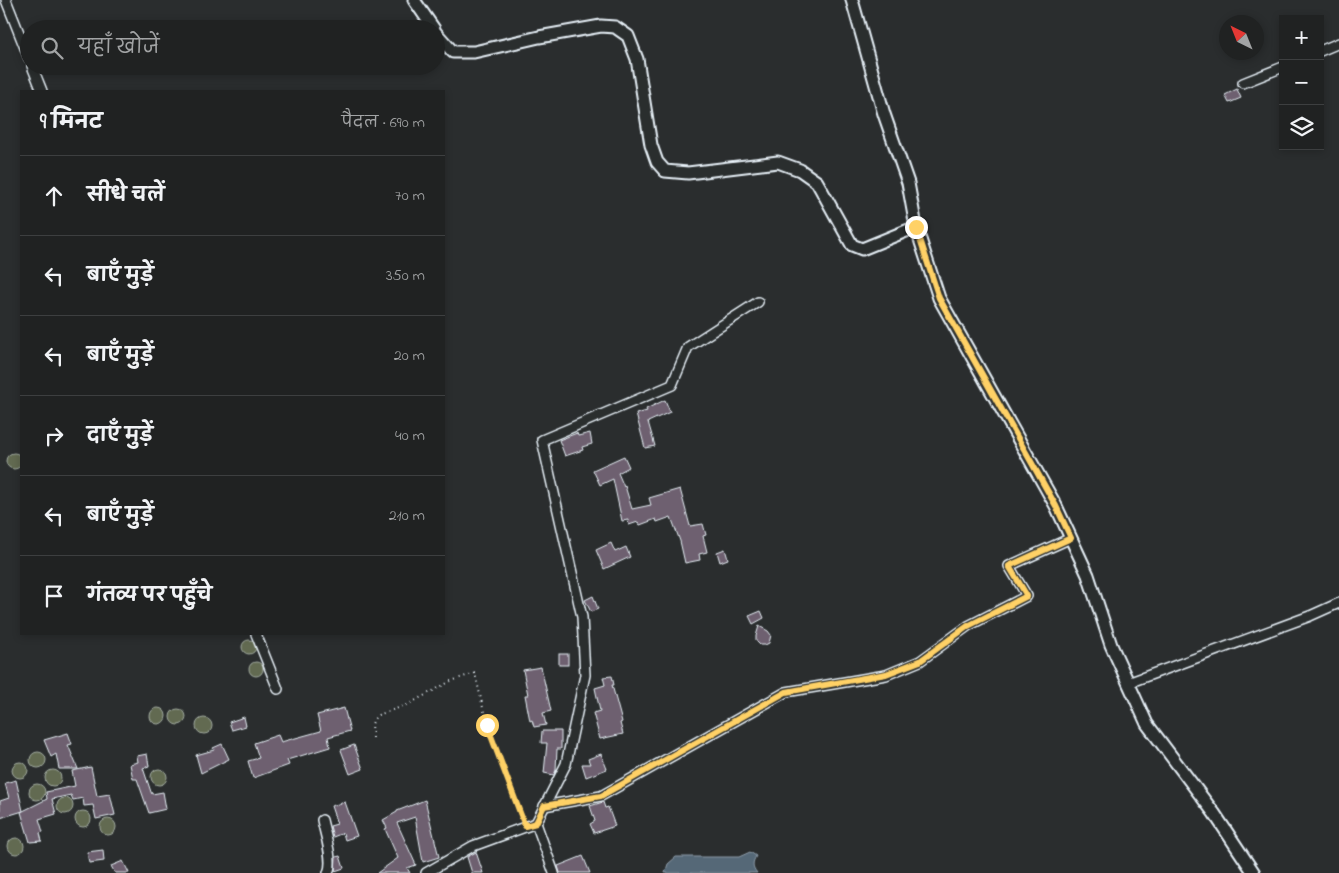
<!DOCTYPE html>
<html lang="hi">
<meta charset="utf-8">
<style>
body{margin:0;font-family:"Indie Flower","Playpen Sans Deva",sans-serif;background:#2d2f2f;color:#f1f3f6}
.controls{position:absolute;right:15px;top:15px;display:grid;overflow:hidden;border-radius:0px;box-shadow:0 2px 8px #0003}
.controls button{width:45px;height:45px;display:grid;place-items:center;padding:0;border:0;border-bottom:1px solid #3d3f40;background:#202222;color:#f1f3f6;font:25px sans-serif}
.compass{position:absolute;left:1219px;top:15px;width:45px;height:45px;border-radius:50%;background:#202222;box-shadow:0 2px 8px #0003;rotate:317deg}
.stop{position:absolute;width:15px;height:15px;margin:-11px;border:4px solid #ffd166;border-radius:50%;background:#fff}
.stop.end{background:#ffd166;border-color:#fff;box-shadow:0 1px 5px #0008}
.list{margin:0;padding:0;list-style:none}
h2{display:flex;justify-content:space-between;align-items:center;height:65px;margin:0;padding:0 20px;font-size:21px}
h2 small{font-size:16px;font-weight:400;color:#a2a4a5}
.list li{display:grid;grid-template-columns:32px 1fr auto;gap:15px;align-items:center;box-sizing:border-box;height:80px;padding:0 20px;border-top:1px solid #3d3f40}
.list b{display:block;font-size:19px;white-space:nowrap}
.list em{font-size:16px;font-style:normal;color:#a2a4a5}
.icon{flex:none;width:28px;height:28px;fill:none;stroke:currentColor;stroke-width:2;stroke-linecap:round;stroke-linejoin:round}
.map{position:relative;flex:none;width:1339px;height:873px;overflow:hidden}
.search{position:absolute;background:#202222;box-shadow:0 2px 8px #0003;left:20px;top:20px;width:425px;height:55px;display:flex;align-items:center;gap:12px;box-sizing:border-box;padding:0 18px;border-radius:28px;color:#a2a4a5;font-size:19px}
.panel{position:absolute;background:#202222;box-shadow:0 2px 8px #0003;left:20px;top:90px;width:425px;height:545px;border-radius:0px}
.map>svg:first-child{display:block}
.green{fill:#626b51;stroke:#a5aea4}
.water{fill:#546777;stroke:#8f9eab}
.building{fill:#6e616f;stroke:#e8f1f8}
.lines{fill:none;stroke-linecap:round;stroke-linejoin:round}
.minor-casing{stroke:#e8f1f8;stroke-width:12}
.tertiary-casing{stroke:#e8f1f8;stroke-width:15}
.path{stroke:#e8f1f8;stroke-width:2;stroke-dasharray:1 4;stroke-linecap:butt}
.minor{stroke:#2a2d2e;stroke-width:9}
.tertiary{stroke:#2a2d2e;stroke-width:11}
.route{stroke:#ffd166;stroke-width:6}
</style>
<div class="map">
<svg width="1339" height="873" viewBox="0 0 1339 873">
<rect width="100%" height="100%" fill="#2a2d2e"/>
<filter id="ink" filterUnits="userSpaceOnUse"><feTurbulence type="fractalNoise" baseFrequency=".02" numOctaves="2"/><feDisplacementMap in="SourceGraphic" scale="10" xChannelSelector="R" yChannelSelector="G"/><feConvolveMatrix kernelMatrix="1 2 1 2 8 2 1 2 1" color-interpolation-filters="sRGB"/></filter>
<g filter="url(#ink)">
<g class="green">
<circle cx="14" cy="461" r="8"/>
<circle cx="249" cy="647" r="7"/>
<circle cx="256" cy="669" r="7"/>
<circle cx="158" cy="716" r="8"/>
<circle cx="178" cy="717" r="8"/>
<circle cx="204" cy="726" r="8"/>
<circle cx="38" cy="760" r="8"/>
<circle cx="20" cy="770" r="8"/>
<circle cx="159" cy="777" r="8"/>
<circle cx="53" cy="778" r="8"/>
<circle cx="37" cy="792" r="8"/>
<circle cx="65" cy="806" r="8"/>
<circle cx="83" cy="819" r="8"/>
<circle cx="108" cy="827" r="8"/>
<circle cx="16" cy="846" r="8"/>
</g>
<path class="water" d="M750 852 756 856C752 863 752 867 757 873H665L668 864 676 857H739Z"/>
<g class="building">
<path d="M1237 89 1241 98 1229 103 1225 95Z"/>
<path d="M665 400 670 412 648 422 655 446 645 448 636 414 647 411 646 409Z"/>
<path d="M577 433 578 436 590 433 592 444 582 447 583 450 565 456 559 440Z"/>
<path d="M624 456 629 467 618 473 624 487 625 486 632 509 651 505 649 498 680 489 690 526 703 524 706 535 703 536 707 552 699 554 700 560 685 563 680 541 671 517 657 522 656 519 640 525 638 522 629 525 628 520 622 521 613 479 600 485 593 470Z"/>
<path d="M611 543 615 552 626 547 630 557 604 569 596 550Z"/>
<path d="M725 549 728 559 720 562 717 552Z"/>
<path d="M593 596 598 609 591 612 585 600Z"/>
<path d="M761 611 764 618 753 624 749 616Z"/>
<path d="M759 626 768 631 771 635 769 643 765 645H760L756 641V636Z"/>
<rect x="559" y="654" width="9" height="11"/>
<path d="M541 667 551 711 543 713 546 725 534 727 532 720 530 721 525 695H528L523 670Z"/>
<path d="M612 676 614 685H612L622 722 620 723 623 734 600 739 593 713 600 711 595 688 605 685 603 677Z"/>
<path d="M344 708 350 731 328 737 330 747 287 760 289 765 253 778 248 761 259 758 254 743 278 735 281 742 321 731 317 715Z"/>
<path d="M244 717 246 726 232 730 229 722Z"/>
<path d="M542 731H561V749H557L556 770 554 775 544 773 547 743H541Z"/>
<path d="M68 733 72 744 68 745 78 769H59L56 754 51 757 44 740Z"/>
<path d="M222 744 229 759 201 773 196 755 214 750 213 748Z"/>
<path d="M354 745 363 769 350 774 341 750Z"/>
<path d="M147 754 149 766 143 768 151 792 152 794 163 792 166 809 149 813 137 779H133L130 764 138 762 137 756Z"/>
<path d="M601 754 607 769 586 777 582 764H590L588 759Z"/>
<path d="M91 767 97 796 110 794 115 815 96 819 93 805 84 806 83 798 73 800 71 795 52 799 56 814 39 819 43 832 40 833 42 841 30 842 21 812 47 799 46 792 75 786 72 771Z"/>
<path d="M16 780 23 811 0 818V801L9 798 5 783Z"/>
<path d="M425 800 439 857 423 862 415 817 397 823 416 865 407 868 410 873H377L398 858 385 829 387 828 383 820 397 812V811Z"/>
<path d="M345 802 357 836 345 840 343 833 333 837 330 826 337 824 331 806Z"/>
<path d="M603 802 605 808 608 807 615 826 594 833 590 824 595 821 590 806Z"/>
<path d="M103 850 104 861 89 863 87 852Z"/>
<path d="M476 852 483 873H472L467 857Z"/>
<path d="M340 856 344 868 335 871 336 857Z"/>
<path d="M583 856 590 873H560L558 866Z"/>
<path d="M123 861 129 873H115L111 866Z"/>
</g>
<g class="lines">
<defs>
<g id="minor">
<path d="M6 0 29 58"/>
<path d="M1320 51 1339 43"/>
<path d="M32 66 42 91"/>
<path d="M1243 83 1283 67"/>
<path d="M256 634 278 689"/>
<path d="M1128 683 1310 616 1339 603"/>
<path d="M544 806 601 796 786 692 886 675 920 661 968 626 1027 596 1009 566 1071 538"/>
<path d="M322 820C325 834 334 861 328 873"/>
<path d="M536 823 554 873"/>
<path d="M426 873 473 846 536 823 566 764 585 675 582 617 542 440 672 385 688 347 758 302"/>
</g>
<g id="tertiary">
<path d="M414 0 434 29"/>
<path d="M852 0 884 114 908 183 916 227 939 298 1056 506 1088 575 1111 645 1147 724 1214 813 1254 873"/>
<path d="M436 33 453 52H474L539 37 601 26 615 27 628 36 637 59 651 145 657 162 665 171 688 173 778 162 800 170 817 182 852 245 862 249 916 227"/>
</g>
</defs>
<use href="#minor" class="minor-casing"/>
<use href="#tertiary" class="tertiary-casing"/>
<path class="path" d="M373 738 372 724 374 719 378 715 407 705 451 681 475 673 487 725 522 817"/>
<use href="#minor" class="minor"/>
<use href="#tertiary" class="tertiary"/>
</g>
</g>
<g class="lines" filter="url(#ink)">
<path class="route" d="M487 725 525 826 536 823 544 806 601 796 786 692 886 674 920 661 968 626 1027 596 1009 566 1071 538 1056 506 939 298 916 227"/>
</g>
</svg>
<div class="controls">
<button>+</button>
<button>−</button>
<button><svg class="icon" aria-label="layers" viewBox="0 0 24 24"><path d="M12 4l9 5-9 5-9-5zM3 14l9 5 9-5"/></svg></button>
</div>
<svg class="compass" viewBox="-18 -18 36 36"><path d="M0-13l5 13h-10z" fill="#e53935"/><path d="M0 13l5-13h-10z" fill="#a2a4a5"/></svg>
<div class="stop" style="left:487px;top:725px"></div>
<div class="stop end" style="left:916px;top:227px"></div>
<div class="search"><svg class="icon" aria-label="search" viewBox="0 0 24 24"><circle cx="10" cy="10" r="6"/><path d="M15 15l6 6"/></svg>यहाँ खोजें</div>
<section class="panel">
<h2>9 मिनट<small>पैदल · 690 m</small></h2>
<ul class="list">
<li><svg class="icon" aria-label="ahead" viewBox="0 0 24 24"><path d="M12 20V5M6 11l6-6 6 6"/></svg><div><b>सीधे चलें</b></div><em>70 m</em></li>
<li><svg class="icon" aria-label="left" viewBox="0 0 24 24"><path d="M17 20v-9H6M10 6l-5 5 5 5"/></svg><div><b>बाएँ मुड़ें</b></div><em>350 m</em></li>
<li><svg class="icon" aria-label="left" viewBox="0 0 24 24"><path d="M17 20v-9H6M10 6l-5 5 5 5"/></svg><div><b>बाएँ मुड़ें</b></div><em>20 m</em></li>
<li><svg class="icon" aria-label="right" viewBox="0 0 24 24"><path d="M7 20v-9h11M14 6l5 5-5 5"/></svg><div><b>दाएँ मुड़ें</b></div><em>40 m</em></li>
<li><svg class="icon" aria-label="left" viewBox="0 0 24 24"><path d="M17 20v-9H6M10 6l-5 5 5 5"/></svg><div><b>बाएँ मुड़ें</b></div><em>210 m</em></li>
<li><svg class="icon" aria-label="arrive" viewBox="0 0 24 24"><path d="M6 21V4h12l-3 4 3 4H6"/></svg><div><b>गंतव्य पर पहुँचे</b></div></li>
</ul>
</section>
</div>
